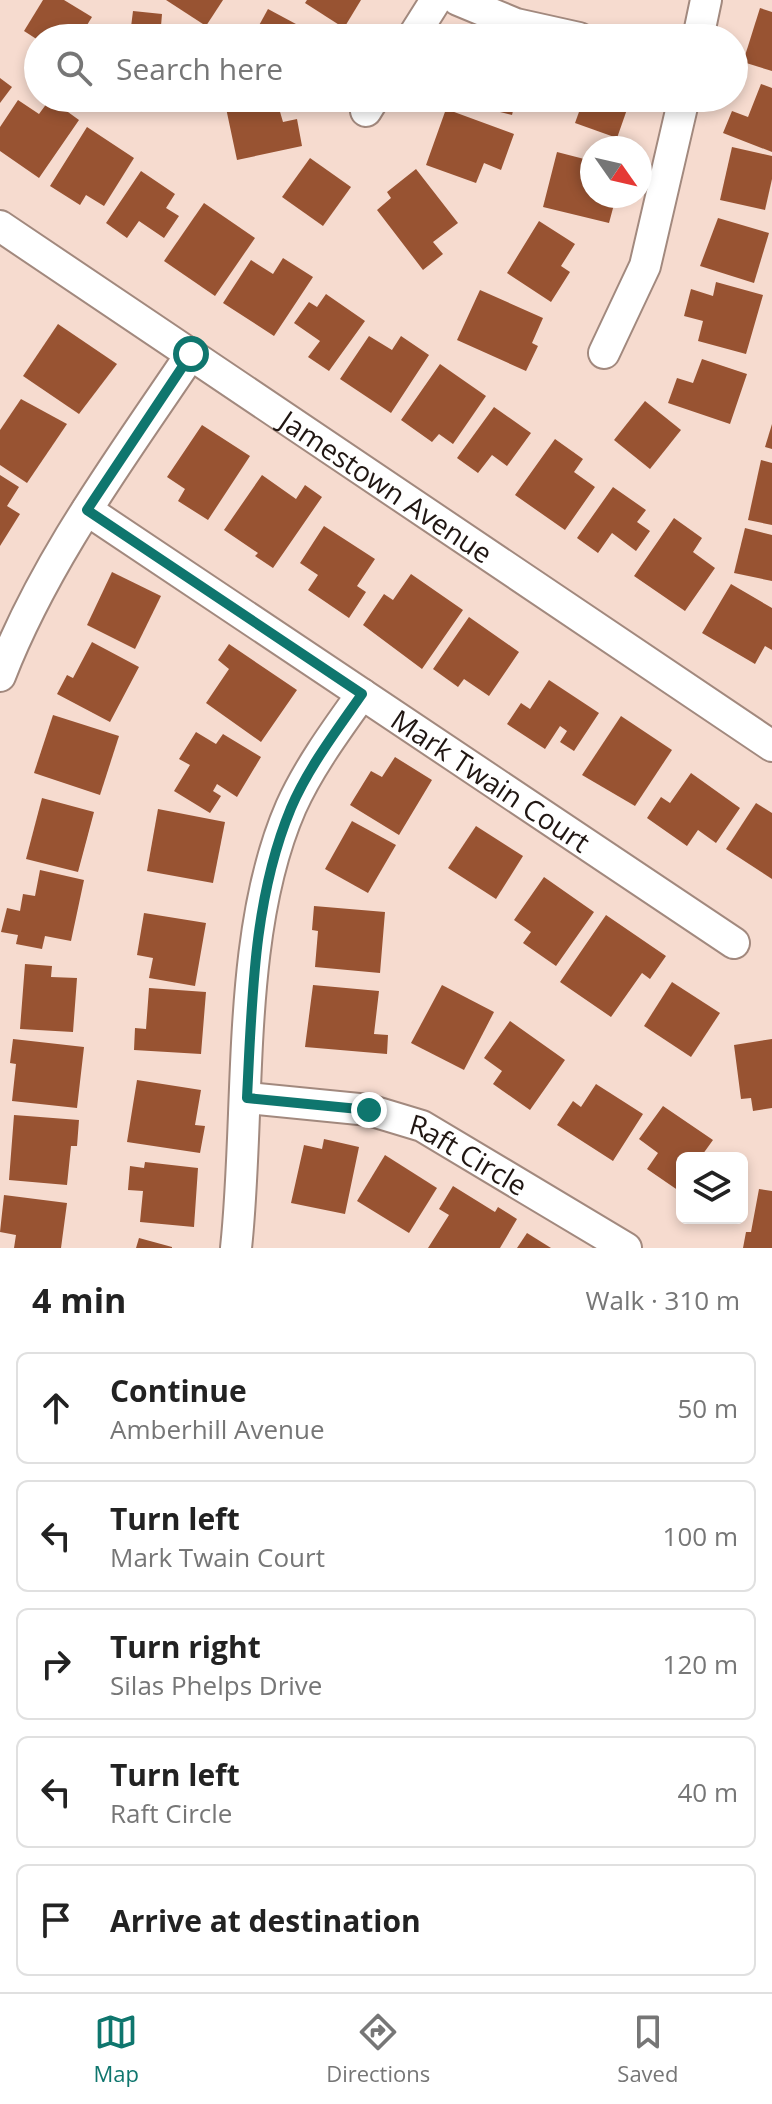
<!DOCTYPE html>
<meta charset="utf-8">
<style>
body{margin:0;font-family:"Open Sans",sans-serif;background:#f2f2f2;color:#222}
.controls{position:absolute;right:24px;bottom:24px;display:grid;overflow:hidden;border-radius:12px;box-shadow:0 4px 12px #0003}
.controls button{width:72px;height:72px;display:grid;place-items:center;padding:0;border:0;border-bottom:2px solid #e0e0e0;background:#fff;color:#222;font:40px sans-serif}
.compass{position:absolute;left:580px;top:136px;width:72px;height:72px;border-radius:50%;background:#fff;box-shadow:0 4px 12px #0003;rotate:124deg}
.stop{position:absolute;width:24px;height:24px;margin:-18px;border:6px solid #0f766e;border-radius:50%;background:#fff}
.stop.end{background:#0f766e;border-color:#fff;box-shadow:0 2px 8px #0008}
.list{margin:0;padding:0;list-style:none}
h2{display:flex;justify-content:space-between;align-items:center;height:104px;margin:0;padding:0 32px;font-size:34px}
h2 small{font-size:26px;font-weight:400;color:#767676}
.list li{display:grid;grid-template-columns:52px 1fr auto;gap:24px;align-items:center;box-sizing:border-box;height:112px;margin:0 16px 16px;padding:0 16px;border:2px solid #e0e0e0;border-radius:12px}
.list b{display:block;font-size:30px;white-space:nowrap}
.list p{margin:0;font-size:26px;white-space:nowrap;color:#767676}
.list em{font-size:26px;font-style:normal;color:#767676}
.icon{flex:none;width:44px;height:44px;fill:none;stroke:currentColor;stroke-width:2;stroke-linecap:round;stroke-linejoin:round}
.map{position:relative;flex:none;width:772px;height:1248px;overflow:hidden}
.search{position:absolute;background:#fff;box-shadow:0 4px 12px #0003;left:24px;right:24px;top:24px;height:88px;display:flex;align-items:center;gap:20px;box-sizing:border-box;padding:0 28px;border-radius:44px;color:#767676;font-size:30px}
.sheet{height:744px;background:#fff}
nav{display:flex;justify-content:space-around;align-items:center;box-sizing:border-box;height:112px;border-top:2px solid #e0e0e0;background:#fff;font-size:22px;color:#767676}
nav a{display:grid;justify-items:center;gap:4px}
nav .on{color:#0f766e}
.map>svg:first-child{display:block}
.building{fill:#985332}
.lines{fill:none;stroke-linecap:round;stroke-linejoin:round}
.minor-casing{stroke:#a2897e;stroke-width:34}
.minor{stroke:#fff;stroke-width:30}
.route{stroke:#0f766e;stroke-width:10}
.labels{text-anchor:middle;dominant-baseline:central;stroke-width:8;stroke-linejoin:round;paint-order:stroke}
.street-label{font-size:28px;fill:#201612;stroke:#fff}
</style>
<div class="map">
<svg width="772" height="1248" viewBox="0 0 772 1248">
<rect width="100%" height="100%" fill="#f6dbcf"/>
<g class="building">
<path d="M43 0H64L92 17 79 38 38 40 24 31Z"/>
<path d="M166 0H223L206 26Z"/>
<path d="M307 0H361L344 28 305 3Z"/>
<path d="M760 8 772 12V71L743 62Z"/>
<path d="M268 9 322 38H252Z"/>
<path d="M133 11 162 14 160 38H109L110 33 130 35Z"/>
<path d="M0 78 12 87 0 103Z"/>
<path d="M761 84 772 88V152L723 133 732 111 748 117Z"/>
<path d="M276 98 283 122 297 119 302 146 237 160 226 108Z"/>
<path d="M478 98H516L512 115 476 106Z"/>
<path d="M584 98H631L617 138 575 123Z"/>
<path d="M50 99 79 120 39 178 0 151V127L18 100 39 114Z"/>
<path d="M446 109 514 134 501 170 484 163 476 183 426 165Z"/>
<path d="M87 127 134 158 104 206 86 195 80 205 50 186Z"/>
<path d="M732 147 772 156V179L765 210 720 200Z"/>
<path d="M557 152 592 161V196L616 197 609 223 543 207Z"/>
<path d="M310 158 351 187 323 226 282 197Z"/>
<path d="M416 169 458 223 433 242 443 254 423 270 377 210 391 198 387 192Z"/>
<path d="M141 171 175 194 166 208 179 216 164 238 139 221 127 238 106 223Z"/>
<path d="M204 203 255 238 215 296 164 261Z"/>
<path d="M718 218 769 233 754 283 700 266Z"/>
<path d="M539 221 575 244 561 266 570 272 551 302 507 273Z"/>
<path d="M283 258 313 277 274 336 223 303 251 260 273 274Z"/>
<path d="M716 282 763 295 746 354 698 341 703 321 684 316 691 289 713 296Z"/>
<path d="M480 290 543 318 532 343 538 346 526 371 457 340Z"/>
<path d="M326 294 365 321 329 371 308 357 320 341 294 323 309 302 317 307Z"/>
<path d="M58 324 117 364 79 414 23 376Z"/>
<path d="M369 336 392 350 401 336 429 355 391 413 340 379Z"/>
<path d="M702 359 747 374 730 424 668 403 677 378 693 383Z"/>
<path d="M440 364 486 396 453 444 439 434 432 442 401 420Z"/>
<path d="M21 399 67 424 27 483 0 465V430Z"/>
<path d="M645 401 681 430 650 469 614 440Z"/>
<path d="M494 407 531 433 507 466 492 455 478 473 457 458Z"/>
<path d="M772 424V449L765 447Z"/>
<path d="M202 425 250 456 208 520 178 501 185 489 167 477Z"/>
<path d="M555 439 583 459 574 472 595 487 565 530 515 495Z"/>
<path d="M761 460 772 463V525L748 520Z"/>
<path d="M0 475 19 487 7 506 20 514 0 546Z"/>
<path d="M262 475 296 499 305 485 322 497 273 568 255 556 258 553 224 530Z"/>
<path d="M613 487 646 510 637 522 650 531 636 551 612 533 598 553 577 538Z"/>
<path d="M674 518 702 538 693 552 715 568 685 611 634 576Z"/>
<path d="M324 526 375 559 357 586 366 592 349 618 308 590 318 575 300 563Z"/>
<path d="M745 528 772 535V581L734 573Z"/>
<path d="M112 572 161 596 135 649 87 625Z"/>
<path d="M411 574 463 610 422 669 363 625 384 594 393 600Z"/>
<path d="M731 584 772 608V650L765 646 755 664 702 633Z"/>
<path d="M469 617 519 652 489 696 464 679 458 687 433 669Z"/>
<path d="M92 642 139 667 110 722 57 694 67 675 73 678Z"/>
<path d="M229 644 297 690 261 742 206 703 229 669 218 660Z"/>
<path d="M549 680 599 713 574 751 560 742 567 731 560 726 545 749 507 724 521 703 530 709Z"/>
<path d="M53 715 119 736 100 795 34 773Z"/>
<path d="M621 716 672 750 635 806 582 775Z"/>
<path d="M196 732 216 744 223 734 261 757 237 797 217 784 213 791 221 796 210 813 174 791 190 765 179 759Z"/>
<path d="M395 757 432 780 399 835 350 805 371 771 382 777Z"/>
<path d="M691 773 740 808 716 843 698 830 687 846 647 818 661 797 670 803Z"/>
<path d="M42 798 94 812 78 872 26 859Z"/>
<path d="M756 803 772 813V879L726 849Z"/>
<path d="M158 809 225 822 213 883 147 871Z"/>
<path d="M352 821 396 845 368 893 325 869Z"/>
<path d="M476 826 523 856 496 899 448 868Z"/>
<path d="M40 870 84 880 71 941 45 936 42 949 16 944 18 935 1 932 7 908 20 911 23 894 35 896Z"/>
<path d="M544 877 594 912 556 966 523 943 531 932 514 920Z"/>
<path d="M314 906 385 912 380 973 315 967 318 931 312 930Z"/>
<path d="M144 913 206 923 195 986 149 978 153 958 137 955Z"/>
<path d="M606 915 666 956 650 979 642 973 611 1017 560 982Z"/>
<path d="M25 964 52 966 51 977 77 978 73 1032 20 1029Z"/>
<path d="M672 982 720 1013 691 1057 644 1026Z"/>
<path d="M313 985 379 991 374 1034 388 1035 387 1054 305 1047Z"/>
<path d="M442 985 494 1012 464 1070 411 1043Z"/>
<path d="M149 988 206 992 201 1054 134 1050 135 1028 146 1029Z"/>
<path d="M510 1021 565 1060 530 1110 493 1084 502 1071 484 1058Z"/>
<path d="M13 1039 84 1047 77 1108 12 1101 16 1064 10 1063Z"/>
<path d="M772 1039V1108L753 1111 751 1098 741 1099 734 1045Z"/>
<path d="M137 1080 201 1090 195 1125 205 1126 200 1153 127 1142Z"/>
<path d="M596 1084 643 1114 613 1161 557 1125 573 1101 581 1107Z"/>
<path d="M663 1106 713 1140 700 1158H682V1193L647 1169 658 1153 639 1139Z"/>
<path d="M14 1115 79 1120 77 1146H71L67 1185 9 1180Z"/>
<path d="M324 1139 359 1147 345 1214 291 1203 304 1145 322 1149Z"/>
<path d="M385 1155 437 1188 409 1233 357 1201Z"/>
<path d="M145 1162 198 1168 194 1227 140 1222 143 1191 128 1190 130 1166 144 1168Z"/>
<path d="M453 1186 495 1212 498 1207 517 1219 500 1248H428L449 1215 439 1209Z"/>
<path d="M759 1189 772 1191V1248H743L746 1232H751Z"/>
<path d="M4 1195 67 1203 61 1248H14L16 1235 0 1232Z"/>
<path d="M527 1233 551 1248H517Z"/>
<path d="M139 1238 172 1247V1248H136Z"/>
</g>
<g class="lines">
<defs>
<g id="minor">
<path d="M458 0 516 24 579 38"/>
<path d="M412 38 436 0"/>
<path d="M698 38 706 0"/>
<path d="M366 111 374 98"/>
<path id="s1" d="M0 226 772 746"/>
<path d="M604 353 645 266 684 98"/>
<path id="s2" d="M87 510 734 943"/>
<path d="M0 676C45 560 122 457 191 354"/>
<path id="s3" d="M247 1098 369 1110 422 1126 626 1248"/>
<path d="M236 1248C251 1110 235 935 291 807 309 767 337 729 362 694"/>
</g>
</defs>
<use href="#minor" class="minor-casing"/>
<use href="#minor" class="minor"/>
</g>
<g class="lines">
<path class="route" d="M191 354 87 510 362 694C337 730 308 768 291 808 253 899 252 1001 247 1098L369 1110"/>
</g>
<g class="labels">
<g class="street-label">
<text stroke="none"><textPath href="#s1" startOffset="466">Jamestown Avenue</textPath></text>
<text stroke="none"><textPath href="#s2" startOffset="486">Mark Twain Court</textPath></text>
<text stroke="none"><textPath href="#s3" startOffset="232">Raft Circle</textPath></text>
</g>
</g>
</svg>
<div class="controls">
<button><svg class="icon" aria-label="layers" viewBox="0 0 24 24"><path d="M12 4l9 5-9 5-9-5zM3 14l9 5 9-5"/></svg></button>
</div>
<svg class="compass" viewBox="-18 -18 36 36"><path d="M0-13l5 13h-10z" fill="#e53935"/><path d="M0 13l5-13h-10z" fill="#767676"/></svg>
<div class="stop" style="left:191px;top:354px"></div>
<div class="stop end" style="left:369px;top:1110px"></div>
<div class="search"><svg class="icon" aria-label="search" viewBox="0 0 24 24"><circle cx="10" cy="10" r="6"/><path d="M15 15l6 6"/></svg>Search here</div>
</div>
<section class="sheet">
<h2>4 min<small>Walk · 310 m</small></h2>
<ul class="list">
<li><svg class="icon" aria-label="ahead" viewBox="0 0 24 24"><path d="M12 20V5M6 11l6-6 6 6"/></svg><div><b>Continue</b><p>Amberhill Avenue</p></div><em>50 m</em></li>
<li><svg class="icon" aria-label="left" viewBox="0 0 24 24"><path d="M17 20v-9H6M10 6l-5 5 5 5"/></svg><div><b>Turn left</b><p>Mark Twain Court</p></div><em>100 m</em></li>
<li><svg class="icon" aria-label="right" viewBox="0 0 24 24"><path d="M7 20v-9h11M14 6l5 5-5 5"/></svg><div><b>Turn right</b><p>Silas Phelps Drive</p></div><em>120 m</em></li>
<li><svg class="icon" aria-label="left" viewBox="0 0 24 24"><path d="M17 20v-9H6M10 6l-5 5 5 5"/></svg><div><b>Turn left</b><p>Raft Circle</p></div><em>40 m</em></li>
<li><svg class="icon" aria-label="arrive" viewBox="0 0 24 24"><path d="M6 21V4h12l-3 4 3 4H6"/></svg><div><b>Arrive at destination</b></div></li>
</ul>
</section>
<nav>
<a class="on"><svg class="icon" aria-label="map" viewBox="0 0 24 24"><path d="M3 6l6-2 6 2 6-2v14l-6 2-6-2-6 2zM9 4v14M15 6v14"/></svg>Map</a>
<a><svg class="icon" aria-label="directions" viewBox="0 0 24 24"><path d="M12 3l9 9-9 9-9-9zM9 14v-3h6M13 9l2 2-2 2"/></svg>Directions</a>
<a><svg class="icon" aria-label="saved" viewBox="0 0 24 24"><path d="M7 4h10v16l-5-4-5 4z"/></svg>Saved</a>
</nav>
